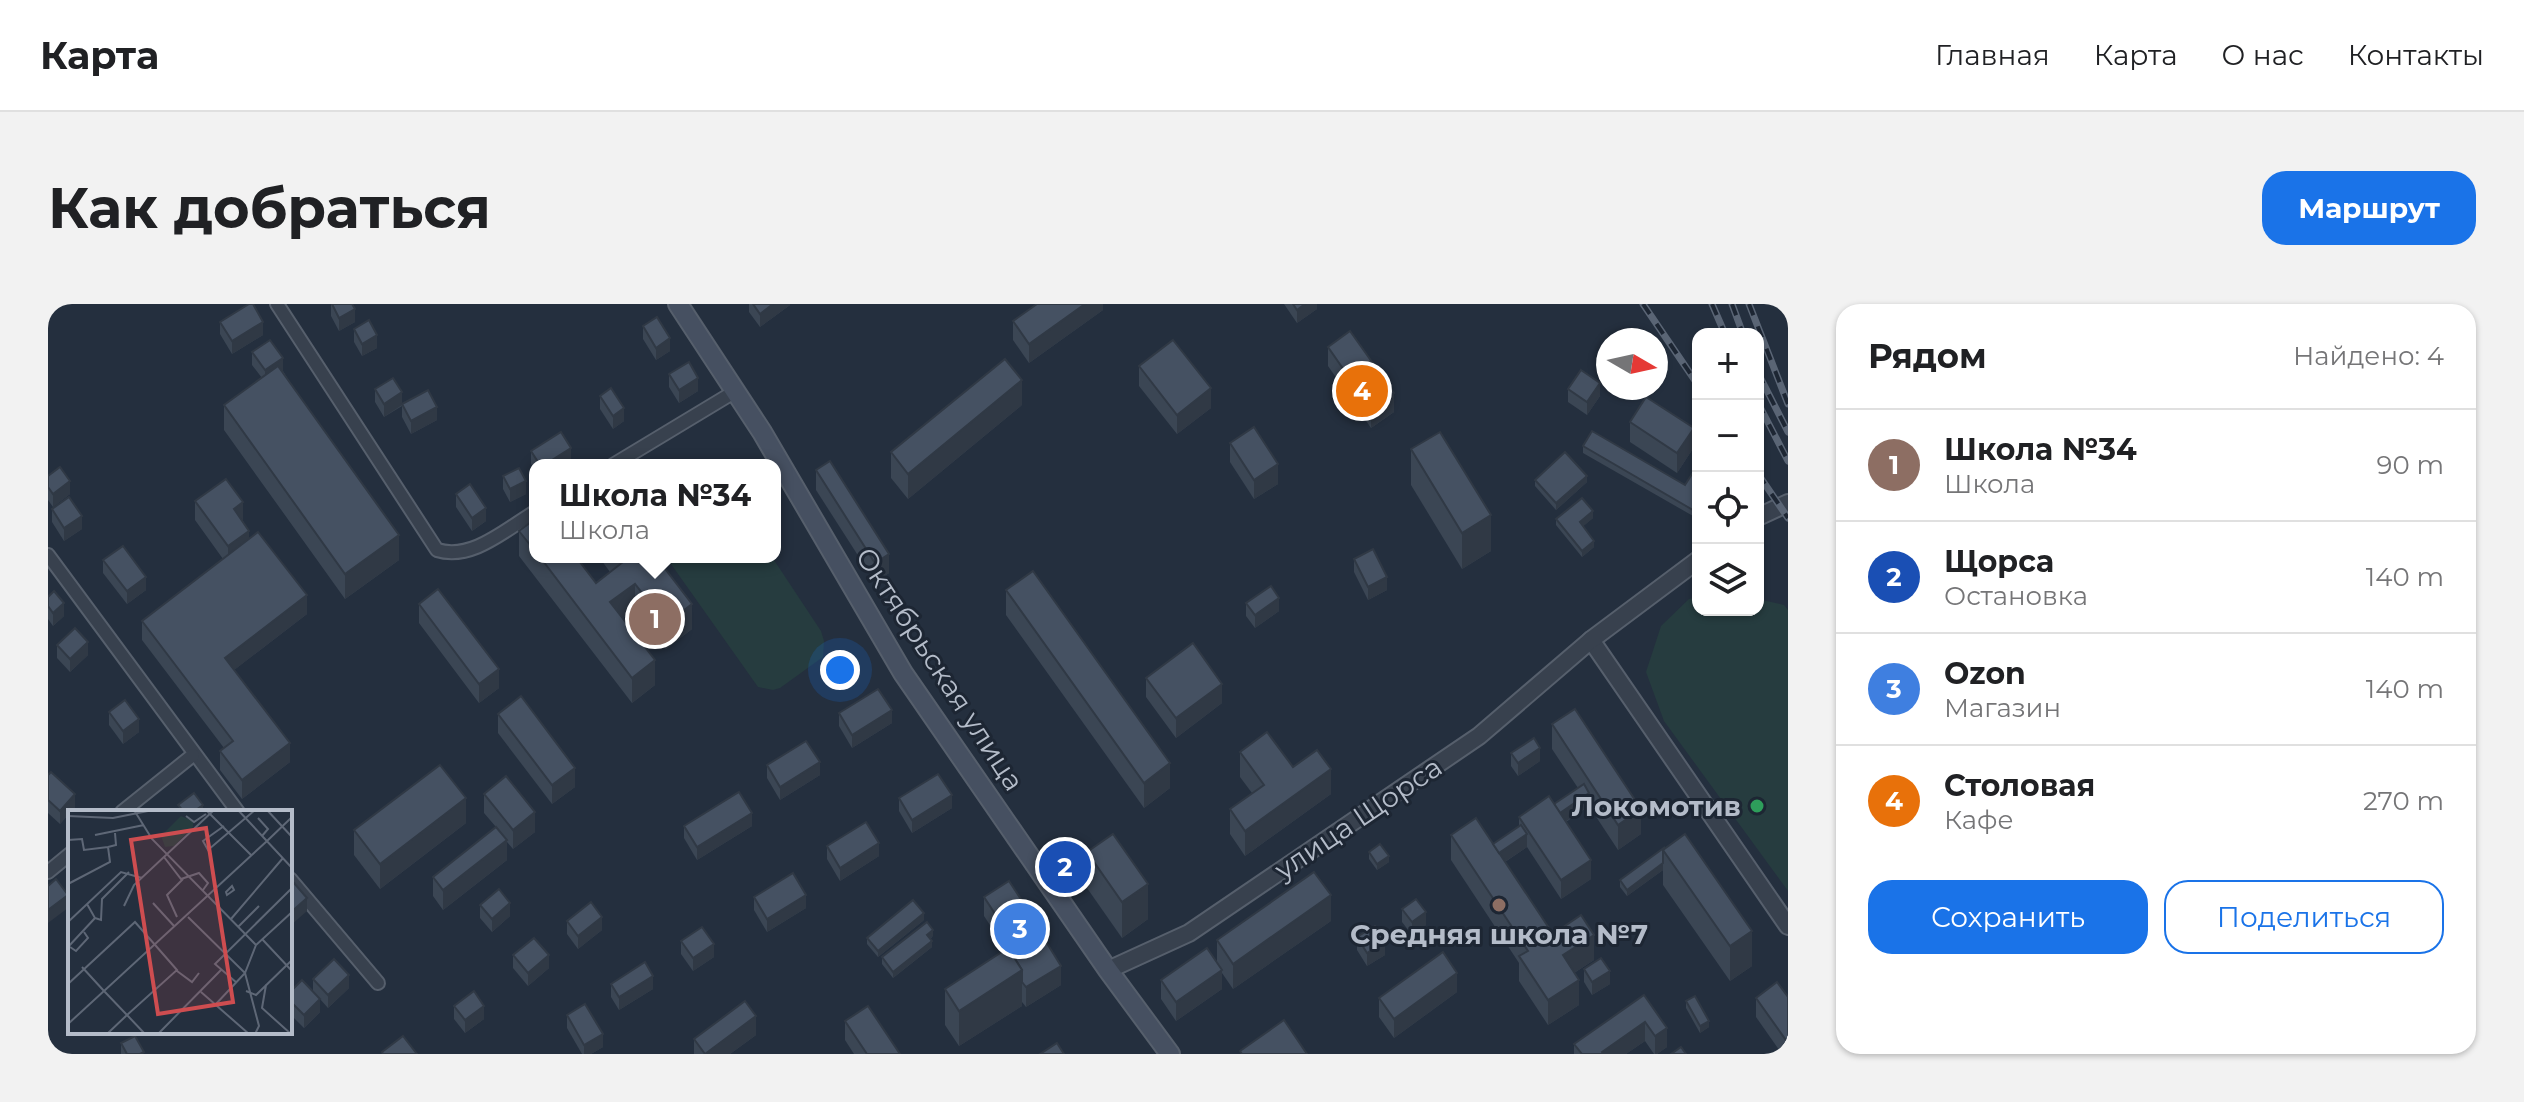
<!DOCTYPE html>
<html lang="ru">
<meta charset="utf-8">
<style>
body{margin:0;font-family:Montserrat,sans-serif;background:#f2f2f2;color:#202124}
.controls{position:absolute;right:24px;top:24px;display:grid;overflow:hidden;border-radius:16px;box-shadow:0 2px 6px #0004}
.controls button{width:72px;height:72px;display:grid;place-items:center;padding:0;border:0;border-bottom:2px solid #e0e0e0;background:#fff;color:#202124;font:40px sans-serif}
.compass{position:absolute;left:1548px;top:24px;width:72px;height:72px;border-radius:50%;background:#fff;box-shadow:0 2px 6px #0004;rotate:99deg}
.you{position:absolute;left:792px;top:366px;width:28px;height:28px;margin:-20px;border:6px solid #fff;border-radius:50%;background:#1a73e8;box-shadow:0 0 0 12px #1a73e833}
.badge{display:grid;place-items:center;width:52px;height:52px;border-radius:50%;background:#1a73e8;color:#fff;font-size:26px;font-weight:700}
.pin{position:absolute;translate:-50% -50%;border:4px solid #fff;box-shadow:0 2px 8px #0006}
.popup{position:absolute;left:481px;top:155px;width:252px;height:104px;box-sizing:border-box;display:grid;place-content:center;border-radius:16px;background:#fff;filter:drop-shadow(0 2px 6px #0005);font-size:26px;white-space:nowrap;color:#757577}
.popup b{font-size:30px;color:#202124}
.popup::after{content:'';position:absolute;left:50%;top:100%;margin-left:-16px;border:16px solid transparent;border-top-color:#fff}
.list{margin:0;padding:0;list-style:none}
h2{display:flex;justify-content:space-between;align-items:center;height:104px;margin:0;padding:0 32px;font-size:34px}
h2 small{font-size:26px;font-weight:400;color:#757577}
.list li{display:grid;grid-template-columns:52px 1fr auto;gap:24px;align-items:center;box-sizing:border-box;height:112px;padding:0 32px;border-top:2px solid #e0e0e0}
.list b{display:block;font-size:30px;white-space:nowrap}
.list p{margin:0;font-size:26px;white-space:nowrap;color:#757577}
.list em{font-size:26px;font-style:normal;color:#757577}
.actions{display:flex;gap:16px;padding:24px 32px}
.actions a{flex:1;padding:18px 0;border:2px solid #1a73e8;border-radius:24px;text-align:center;font-size:28px;color:#1a73e8}
.actions .main{background:#1a73e8;color:#fff}
.icon{flex:none;width:44px;height:44px;fill:none;stroke:currentColor;stroke-width:2;stroke-linecap:round;stroke-linejoin:round}
.map{position:relative;flex:none;width:1740px;height:750px;overflow:hidden;border-radius:24px}
header{display:flex;align-items:center;gap:48px;box-sizing:border-box;height:112px;padding:0 40px;background:#fff;border-bottom:2px solid #e0e0e0}
header strong{font-size:38px}
nav{display:flex;gap:44px;margin-inline-start:auto;font-size:28px}
.intro{display:flex;align-items:center;justify-content:space-between;box-sizing:border-box;height:192px;padding:0 48px}
h1{margin:0;font-size:56px}
.button{padding:20px 36px;border-radius:24px;background:#1a73e8;color:#fff;font-size:28px;font-weight:700}
main{display:flex;gap:48px;padding:0 48px}
aside{flex:1;background:#fff;border-radius:24px;box-shadow:0 2px 6px #0004}
.map>svg:first-child{display:block}
.green{fill:#263c3f}
.lines{fill:none;stroke-linecap:round;stroke-linejoin:round}
.minor-casing{stroke:#565f6c;stroke-width:16}
.tertiary-casing{stroke:#565f6c;stroke-width:20}
.secondary-casing{stroke:#565f6c;stroke-width:22}
.minor{stroke:#38414e;stroke-width:12}
.tertiary{stroke:#38414e;stroke-width:16}
.secondary{stroke:#465061;stroke-width:18}
.rail-casing{stroke:#5a6575;stroke-width:7}
.rail{stroke:#1d2633;stroke-width:4;stroke-dasharray:12;stroke-linecap:butt}
.wall{fill:#3b4654}
.shaded-wall{fill:#303945}
.building{fill:#455162;stroke:#303945;stroke-width:2}
.leisure-dot{fill:#2e9e5b;stroke:#1d2633;stroke-width:3}
.education-dot{fill:#8d6e63;stroke:#1d2633;stroke-width:3}
.labels{text-anchor:middle;dominant-baseline:central;stroke-width:6;stroke-linejoin:round;paint-order:stroke}
.street-label{font-size:28px;fill:#b4bcc9;stroke:#1d2633}
.poi-label{font-size:28px;font-weight:bold;fill:#b4bcc9;stroke:#1d2633;text-anchor:end}
.inset-road{fill:none;stroke:#5e6776;stroke-width:2}
.view{fill:#ce4d50;fill-opacity:0.15;stroke:#ce4d50;stroke-width:4}
.inset-edge{fill:none;stroke:#b4bcc9;stroke-width:4}
</style>
<header>
<strong>Карта</strong>
<nav><a>Главная</a><a>Карта</a><a>О нас</a><a>Контакты</a></nav>
</header>
<div class="intro"><h1>Как добраться</h1><a class="button">Маршрут</a></div>
<main>
<div class="map">
<svg width="1740" height="750" viewBox="0 0 1740 750">
<rect width="100%" height="100%" fill="#242f3e"/>
<g class="green">
<path d="M618 253H724L773 327 776 337 775 353 732 384 725 386 710 383Z"/>
<path d="M1650 293V306H1710V295L1736 301 1740 306V587L1616 417 1598 368 1613 322 1641 295Z"/>
</g>
<g class="lines">
<defs>
<g id="minor">
<path d="M229 0 389 246C424 257 458 225 487 208"/>
<path d="M565 161 686 88"/>
<path d="M0 251 190 508"/>
<path d="M74 508 145 451"/>
<path d="M0 568 22 550"/>
<path d="M242 575 330 679"/>
</g>
<g id="tertiary">
<path d="M1710 213 1740 199"/>
<path d="M1543 336 1740 622"/>
<path d="M1060 666 1141 629 1431 432 1543 336 1650 256"/>
</g>
<path id="secondary" d="M630 0 714 128 855 369 1060 666 1122 750"/>
</defs>
<use href="#minor" class="minor-casing"/>
<use href="#tertiary" class="tertiary-casing"/>
<use href="#secondary" class="secondary-casing"/>
<use href="#minor" class="minor"/>
<use href="#tertiary" class="tertiary"/>
<use href="#secondary" class="secondary"/>
<defs>
<g id="rail">
<path d="M1595 0 1650 81"/>
<path d="M1664 0 1677 30"/>
<path d="M1684 0 1695 30"/>
<path d="M1701 0 1740 100"/>
<path d="M1740 0V2"/>
<path d="M1710 69 1740 128"/>
<path d="M1710 99 1740 157"/>
<path d="M1710 170 1740 214"/>
</g>
</defs>
<use href="#rail" class="rail-casing"/>
<use href="#rail" class="rail"/>
</g>
<g class="wall">
<path d="M283 0 307 18 291 27 283 12Z"/>
<path d="M701 0H742V1L712 23 701 8Z"/>
<path d="M1055 0V6L981 59 965 36V17Z"/>
<path d="M1236 0H1269V5L1249 19Z"/>
<path d="M172 18 215 31 184 50 172 30Z"/>
<path d="M595 22 622 47 608 56 595 35Z"/>
<path d="M306 25 329 44 314 52 306 38Z"/>
<path d="M1280 43 1346 108 1323 124 1280 62Z"/>
<path d="M204 48 235 67 351 256 297 295 176 126V101L214 74 204 61Z"/>
<path d="M1091 62 1163 104 1129 130 1091 82Z"/>
<path d="M621 70 650 87 631 99 621 83Z"/>
<path d="M327 85 354 100 389 116 363 130 354 113V102L336 113 327 98Z"/>
<path d="M1520 85 1552 92 1539 111 1520 98Z"/>
<path d="M552 92 576 117 565 125 552 105Z"/>
<path d="M974 101 860 195 843 174V148Z"/>
<path d="M1582 118 1646 143 1629 169 1582 138Z"/>
<path d="M1182 139 1230 180 1206 195 1182 158Z"/>
<path d="M1535 142 1637 181 1650 173V203L1645 212 1535 149Z"/>
<path d="M1363 145 1443 247 1414 265 1363 181Z"/>
<path d="M483 147 523 157 517 161H487V165L483 160Z"/>
<path d="M768 166 841 269 827 278 768 186Z"/>
<path d="M0 172 22 190 5 203 0 196Z"/>
<path d="M455 172 478 190 462 198 455 185Z"/>
<path d="M1487 176 1539 178 1508 206 1487 182Z"/>
<path d="M408 190 438 217 424 227 408 203Z"/>
<path d="M147 197 195 217 201 234 259 310 186 366 242 458 194 495 172 466V447L176 444 94 336V317L175 255 147 216Z"/>
<path d="M4 205 34 225 16 237 4 218Z"/>
<path d="M1545 214 1535 222 1546 243 1534 253 1508 221V215Z"/>
<path d="M487 215V253H528L548 279 562 268 551 253H608L644 325 618 345 587 305 575 314 607 381 584 399 471 252V227Z"/>
<path d="M1306 255 1339 286 1320 296 1306 268Z"/>
<path d="M55 256 98 286 79 300 55 269Z"/>
<path d="M958 286 1122 484 1096 504 958 311Z"/>
<path d="M0 293 16 312 5 322 0 315Z"/>
<path d="M1198 299 1231 307 1207 324 1198 312Z"/>
<path d="M371 300 451 384 431 399 371 319Z"/>
<path d="M9 341 40 351 22 368 9 354Z"/>
<path d="M1098 374 1174 399 1128 434 1098 393Z"/>
<path d="M61 408 91 428 75 440 61 421Z"/>
<path d="M791 409 844 419 804 444 791 422Z"/>
<path d="M450 410 527 483 504 500 450 429Z"/>
<path d="M1504 420 1593 530 1570 546 1541 502 1518 518 1543 575 1513 595 1479 543 1457 558 1505 630 1546 656 1526 669 1531 701 1500 721 1471 677V659L1403 556V531L1445 540 1471 523V513L1506 500 1530 484 1504 445Z"/>
<path d="M1192 448 1283 490 1197 552 1182 530V505L1204 489 1192 473Z"/>
<path d="M1463 449 1492 457 1470 472 1463 462Z"/>
<path d="M719 461 772 471 732 496 719 474Z"/>
<path d="M0 471 27 503 12 520 0 509Z"/>
<path d="M436 490 487 528 465 545 459 538V556L395 606 385 592V573L448 523 436 509Z"/>
<path d="M851 494 904 504 864 529 851 507Z"/>
<path d="M418 519 332 585 306 551V526Z"/>
<path d="M636 522H704L649 556 636 534Z"/>
<path d="M1637 530 1704 662 1682 677 1615 581V566L1579 592 1572 583V576Z"/>
<path d="M779 542 831 552 792 577 779 555Z"/>
<path d="M1039 548 1100 615 1074 634 1039 584Z"/>
<path d="M1321 548 1341 558 1329 566 1321 555Z"/>
<path d="M706 593 758 604 719 628 706 606Z"/>
<path d="M936 593 982 628 957 644 936 612Z"/>
<path d="M432 601 462 612 444 628 432 614Z"/>
<path d="M1354 605 1378 621 1364 631 1354 618Z"/>
<path d="M876 616 830 653 819 640V634Z"/>
<path d="M519 617 554 626 530 645 519 630Z"/>
<path d="M1283 617 1185 685 1174 669V685L1128 717 1113 695V676L1169 658V636Z"/>
<path d="M885 632 882 635 884 643 845 674 834 660V653Z"/>
<path d="M1309 633 1337 651 1319 662 1309 646Z"/>
<path d="M633 637 666 653 645 667 633 650Z"/>
<path d="M979 647 1013 681 978 703 974 698V702L911 742 897 721V685Z"/>
<path d="M465 651 501 664 480 682 465 664Z"/>
<path d="M1536 665 1562 680 1544 691 1536 678Z"/>
<path d="M265 675 301 684 280 704 272 695V708L256 724 242 710V688H265Z"/>
<path d="M563 680 605 685 571 706 563 693Z"/>
<path d="M1409 688 1346 734 1331 713V694Z"/>
<path d="M1596 691 1619 743 1609 750H1606L1597 737 1578 750H1526V740Z"/>
<path d="M1740 693V750H1734L1708 713V694Z"/>
<path d="M1638 697 1661 723 1652 729 1638 704Z"/>
<path d="M406 702 436 715 417 729 406 715Z"/>
<path d="M519 711 555 743 543 750H534L519 724Z"/>
<path d="M797 717 852 750H806L797 736Z"/>
<path d="M708 731 682 750H646V735Z"/>
<path d="M73 739 96 750H73Z"/>
</g>
<g class="shaded-wall">
<path d="M725 0H742V1L712 23V10Z"/>
<path d="M1037 0H1055V6L981 59V40Z"/>
<path d="M1257 0H1269V5L1249 19V6Z"/>
<path d="M307 5V18L291 27V14Z"/>
<path d="M215 18V31L184 50V37Z"/>
<path d="M329 31V44L314 52V40Z"/>
<path d="M622 34V47L608 56V44Z"/>
<path d="M235 54V67L217 79V66Z"/>
<path d="M650 74V87L631 99V86Z"/>
<path d="M974 76V101L860 195V170Z"/>
<path d="M1552 79V92L1539 111V98Z"/>
<path d="M1163 84V104L1129 130V111Z"/>
<path d="M354 88V101L336 113V100Z"/>
<path d="M1346 89V108L1323 124V105Z"/>
<path d="M389 103V116L363 130V117Z"/>
<path d="M576 104V117L565 125V112Z"/>
<path d="M1646 124V143L1629 169V149Z"/>
<path d="M523 144V157L517 161H496Z"/>
<path d="M1230 160V180L1206 195V176Z"/>
<path d="M1539 172V178L1508 206V199Z"/>
<path d="M22 177V190L5 203V190Z"/>
<path d="M478 177V190L462 198V185Z"/>
<path d="M1650 196V203L1645 212V206Z"/>
<path d="M195 198V217L186 205Z"/>
<path d="M438 204V217L424 227V214Z"/>
<path d="M1545 207V214L1532 225V218Z"/>
<path d="M1443 211V247L1414 265V229Z"/>
<path d="M34 212V225L16 237V224Z"/>
<path d="M201 227V246L180 262V242Z"/>
<path d="M351 231V256L297 295V270Z"/>
<path d="M1546 237V243L1534 253V247Z"/>
<path d="M841 250V269L827 278V259Z"/>
<path d="M98 273V286L79 300V287Z"/>
<path d="M1339 273V286L1320 296V283Z"/>
<path d="M587 280V305L562 323V298Z"/>
<path d="M259 291V310L177 373V354Z"/>
<path d="M1231 294V307L1207 324V311Z"/>
<path d="M16 299V312L5 322V309Z"/>
<path d="M644 300V325L618 345V320Z"/>
<path d="M40 338V351L22 368V355Z"/>
<path d="M607 356V381L584 399V374Z"/>
<path d="M451 365V384L431 399V380Z"/>
<path d="M1174 380V399L1128 434V414Z"/>
<path d="M844 406V419L804 444V431Z"/>
<path d="M91 415V428L75 440V427Z"/>
<path d="M242 439V458L194 495V476Z"/>
<path d="M1492 444V457L1470 472V459Z"/>
<path d="M772 458V471L732 496V483Z"/>
<path d="M1122 459V484L1096 504V479Z"/>
<path d="M527 464V483L504 500V481Z"/>
<path d="M1283 465V490L1197 552V527Z"/>
<path d="M1541 489V502L1509 523V510Z"/>
<path d="M27 490V503L12 520V507Z"/>
<path d="M904 491V504L864 529V516Z"/>
<path d="M418 494V519L332 585V560Z"/>
<path d="M155 501V508H145Z"/>
<path d="M1593 505V530L1570 546V521Z"/>
<path d="M487 508V528L465 545V526Z"/>
<path d="M704 509V522L649 556V543Z"/>
<path d="M1479 530V543L1446 565V552Z"/>
<path d="M459 536V556L395 606V586Z"/>
<path d="M831 539V552L792 577V564Z"/>
<path d="M1341 552V558L1329 566V560Z"/>
<path d="M1543 556V575L1513 595V576Z"/>
<path d="M1615 559V566L1579 592V586Z"/>
<path d="M1100 580V615L1074 634V598Z"/>
<path d="M20 591V604L0 619V606Z"/>
<path d="M758 591V604L719 628V615Z"/>
<path d="M1283 591V617L1185 685V660Z"/>
<path d="M259 594V607L242 622V609Z"/>
<path d="M462 599V612L444 628V615Z"/>
<path d="M1378 608V621L1364 631V618Z"/>
<path d="M876 609V616L830 653V647Z"/>
<path d="M982 609V628L957 644V625Z"/>
<path d="M554 613V626L530 645V632Z"/>
<path d="M885 626V632L879 637V631Z"/>
<path d="M1704 627V662L1682 677V642Z"/>
<path d="M1546 631V656L1515 676V651Z"/>
<path d="M884 637V643L845 674V668Z"/>
<path d="M1337 638V651L1319 662V649Z"/>
<path d="M666 640V653L645 667V654Z"/>
<path d="M501 651V664L480 682V669Z"/>
<path d="M1013 662V681L978 703V683Z"/>
<path d="M974 666V702L911 742V707Z"/>
<path d="M1174 666V685L1128 717V698Z"/>
<path d="M1562 667V680L1544 691V678Z"/>
<path d="M1409 669V688L1346 734V715Z"/>
<path d="M301 671V684L280 704V691Z"/>
<path d="M605 672V685L571 706V693Z"/>
<path d="M1531 676V701L1500 721V696Z"/>
<path d="M272 695V708L256 724V711Z"/>
<path d="M436 702V715L417 729V716Z"/>
<path d="M708 712V731L682 750H657Z"/>
<path d="M1661 717V723L1652 729V722Z"/>
<path d="M1597 718V737L1578 750H1554V748Z"/>
<path d="M1619 724V743L1609 750H1607V732Z"/>
<path d="M555 730V743L543 750H536V741Z"/>
</g>
<g class="building">
<path d="M201 0H205L215 18 184 37 172 18Z"/>
<path d="M284 0H304L307 5 291 14Z"/>
<path d="M705 0H725L712 10Z"/>
<path d="M989 0H1037L981 40 965 17Z"/>
<path d="M1245 0H1257L1249 6Z"/>
<path d="M609 13 622 34 608 44 595 22Z"/>
<path d="M321 16 329 31 314 40 306 25Z"/>
<path d="M1302 27 1346 89 1323 105 1280 43Z"/>
<path d="M222 36 235 54 217 66 204 48Z"/>
<path d="M1125 36 1163 84 1129 111 1091 62Z"/>
<path d="M957 55 974 76 860 170 843 148Z"/>
<path d="M641 58 650 74 631 86 621 70Z"/>
<path d="M230 62 351 231 297 270 176 101Z"/>
<path d="M1533 66 1552 79 1539 98 1520 85Z"/>
<path d="M345 74 354 88 336 100 327 85Z"/>
<path d="M563 84 576 104 565 112 552 92Z"/>
<path d="M380 86 389 103 363 117 354 100Z"/>
<path d="M1598 93 1646 124 1629 149 1582 118Z"/>
<path d="M1206 123 1230 160 1206 176 1182 139Z"/>
<path d="M1544 127 1637 181 1644 170 1650 173V196L1645 206 1535 142Z"/>
<path d="M513 128 523 144 496 161H492L483 147Z"/>
<path d="M1392 128 1443 211 1414 229 1363 145Z"/>
<path d="M1517 148 1539 172 1508 199 1487 176Z"/>
<path d="M782 157 841 250 827 259 768 166Z"/>
<path d="M12 163 22 177 5 190 0 183V172Z"/>
<path d="M471 164 478 177 462 185 455 172Z"/>
<path d="M178 175 195 198 186 205 201 227 180 242 147 197Z"/>
<path d="M422 180 438 204 424 214 408 190Z"/>
<path d="M21 193 34 212 16 224 4 205Z"/>
<path d="M1534 194 1545 207 1532 218 1546 237 1534 247 1508 215Z"/>
<path d="M487 215V247L471 227Z"/>
<path d="M210 228 259 291 177 354 242 439 194 476 172 447 185 437 94 317Z"/>
<path d="M75 242 98 273 79 287 55 256Z"/>
<path d="M1325 245 1339 273 1320 283 1306 255Z"/>
<path d="M492 253H528L548 279 575 258 570 253H608L644 300 618 320 587 280 562 298 607 356 584 374Z"/>
<path d="M985 267 1122 459 1096 479 958 286Z"/>
<path d="M1223 282 1231 294 1207 311 1198 299Z"/>
<path d="M390 285 451 365 431 380 371 300Z"/>
<path d="M6 287 16 299 5 309 0 302V293Z"/>
<path d="M27 324 40 338 22 355 9 341Z"/>
<path d="M1145 339 1174 380 1128 414 1098 374Z"/>
<path d="M830 385 844 406 804 431 791 409Z"/>
<path d="M473 392 527 464 504 481 450 410Z"/>
<path d="M77 396 91 415 75 427 61 408Z"/>
<path d="M1527 405 1593 505 1570 521 1504 420Z"/>
<path d="M1219 428 1245 463 1269 446 1283 465 1197 527 1182 505 1216 481 1192 448Z"/>
<path d="M1486 434 1492 444 1470 459 1463 449Z"/>
<path d="M758 437 772 458 732 483 719 461Z"/>
<path d="M392 461 418 494 332 560 306 526Z"/>
<path d="M3 468 27 490 12 507 0 496V471Z"/>
<path d="M890 470 904 491 864 516 851 494Z"/>
<path d="M458 472 487 508 465 526 436 490Z"/>
<path d="M1536 480 1541 489 1512 509 1506 500Z"/>
<path d="M691 488 704 509 649 543 636 522Z"/>
<path d="M146 489 155 501 145 508H136L130 501Z"/>
<path d="M1501 492 1543 556 1513 576 1471 513Z"/>
<path d="M1428 514 1505 630 1533 611 1546 631 1515 651 1531 676 1500 696 1471 652 1480 647 1403 531Z"/>
<path d="M818 518 831 539 792 564 779 542Z"/>
<path d="M1473 521 1479 530 1451 549 1445 540Z"/>
<path d="M448 523 459 536 395 586 385 573Z"/>
<path d="M1065 530 1100 580 1074 598 1039 548Z"/>
<path d="M1637 530 1704 627 1682 642 1615 546Z"/>
<path d="M1332 540 1341 552 1329 560 1321 548Z"/>
<path d="M1617 543 1615 546V559L1579 586 1572 576Z"/>
<path d="M1266 568 1283 591 1185 660 1169 636Z"/>
<path d="M745 569 758 591 719 615 706 593Z"/>
<path d="M8 575 20 591 0 606V582Z"/>
<path d="M961 577 982 609 957 625 936 593Z"/>
<path d="M246 579 259 594 242 609V582Z"/>
<path d="M451 585 462 599 444 615 432 601Z"/>
<path d="M1368 595 1378 608 1364 618 1354 605Z"/>
<path d="M865 596 876 609 830 647 819 634Z"/>
<path d="M543 598 554 613 530 632 519 617Z"/>
<path d="M879 618 885 626 879 631 884 637 845 668 834 653Z"/>
<path d="M1327 622 1337 638 1319 649 1309 633Z"/>
<path d="M654 623 666 640 645 654 633 637Z"/>
<path d="M486 634 501 651 480 669 465 651Z"/>
<path d="M972 636 979 647 997 636 1013 662 978 683 974 678V666L960 644 955 647Z"/>
<path d="M960 644 974 666 911 707 897 685Z"/>
<path d="M1159 644 1174 666 1128 698 1113 676Z"/>
<path d="M1395 648 1409 669 1346 715 1331 694Z"/>
<path d="M1553 654 1562 667 1544 678 1536 665Z"/>
<path d="M286 655 301 671 280 691 265 675Z"/>
<path d="M597 658 605 672 571 693 563 680Z"/>
<path d="M254 676 272 695 256 711 242 697V688Z"/>
<path d="M1729 678 1740 693V739L1708 694Z"/>
<path d="M426 687 436 702 417 716 406 702Z"/>
<path d="M1596 691 1619 724 1607 732 1597 718 1554 748 1555 750H1534L1526 740Z"/>
<path d="M1647 692 1661 717 1652 722 1638 697Z"/>
<path d="M697 697 708 712 657 750 646 735Z"/>
<path d="M537 700 555 730 536 741 519 711Z"/>
<path d="M820 702 852 750H819L797 717Z"/>
<path d="M1236 716 1259 750H1194L1192 747Z"/>
<path d="M87 732 96 748 92 750H79L73 739Z"/>
<path d="M355 732 369 750H335L334 748Z"/>
<path d="M1009 739 1016 750H992Z"/>
<path d="M1633 743 1638 750H1623Z"/>
</g>
<circle class="leisure-dot" cx="1709" cy="502" r="8"/>
<circle class="education-dot" cx="1451" cy="601" r="8"/>
<g class="labels">
<g class="street-label">
<text transform="translate(892 365) rotate(57)">Октябрьская улица</text>
<text transform="translate(1310 514) rotate(-34)">улица Щорса</text>
</g>
<g class="poi-label">
<text x="1693" y="502">Локомотив</text>
<text x="1451" y="630" text-anchor="middle">Средняя школа №7</text>
</g>
</g>
<g transform="translate(20 506)">
<rect width="224" height="224" fill="#242f3e"/>
<path d="M113 6 125 11V17L106 36 97 37 93 26Z" fill="#263c3f"/>
<path class="inset-road" d="M66 0 84 29 188 135M138 0 183 45M170 0 224 58M199 0 224 27M0 6 45 8 85 0M118 6 126 12 138 4M190 8 200 19 194 26M156 16 135 31 140 40 187 0M27 25 76 15M0 30 14 29 16 40 40 37 48 35 47 23M199 31 224 7M96 47 113 69 131 63 140 73 135 80M0 74 42 52 40 37M164 76 166 80 159 85 158 82ZM85 93 106 116M56 96 66 75 146 0M109 107 99 85 115 69M120 107 177 163 147 195M27 108 33 110 34 89 61 62M163 109 215 48M0 112 53 62 74 68M170 117 191 96M194 129 224 161M0 137 27 108 19 94M2 137 8 141 20 128 16 122M109 161 124 172 131 163M169 173 147 154 224 78M0 174 67 112 109 160 59 205 77 224M198 175 194 198 223 224M178 181 188 185 224 150M133 182 181 224M0 214 36 181 14 157M39 224 59 205 36 181 199 31M90 224 153 160M187 224 191 216 177 163 188 135 224 102"/>
<path class="view" d="M138 18 165 192 90 204 63 30Z"/>
<rect width="224" height="224" class="inset-edge"/>
</g>
</svg>
<div class="controls">
<button>+</button>
<button>−</button>
<button><svg class="icon" aria-label="locate" viewBox="0 0 24 24"><circle cx="12" cy="12" r="6"/><path d="M12 2v4M12 18v4M2 12h4M18 12h4"/></svg></button>
<button><svg class="icon" aria-label="layers" viewBox="0 0 24 24"><path d="M12 4l9 5-9 5-9-5zM3 14l9 5 9-5"/></svg></button>
</div>
<svg class="compass" viewBox="-18 -18 36 36"><path d="M0-13l5 13h-10z" fill="#e53935"/><path d="M0 13l5-13h-10z" fill="#757577"/></svg>
<div class="you"></div>
<div class="pin badge" style="left:607px;top:315px;background:#8d6e63">1</div>
<div class="popup"><b>Школа №34</b>Школа</div>
<div class="pin badge" style="left:1017px;top:563px;background:#1a4fb4">2</div>
<div class="pin badge" style="left:972px;top:625px;background:#3f7fe0">3</div>
<div class="pin badge" style="left:1314px;top:87px;background:#e8710a">4</div>
</div>
<aside>
<h2>Рядом<small>Найдено: 4</small></h2>
<ul class="list">
<li><span class="badge" style="background:#8d6e63">1</span><div><b>Школа №34</b><p>Школа</p></div><em>90 m</em></li>
<li><span class="badge" style="background:#1a4fb4">2</span><div><b>Щорса</b><p>Остановка</p></div><em>140 m</em></li>
<li><span class="badge" style="background:#3f7fe0">3</span><div><b>Ozon</b><p>Магазин</p></div><em>140 m</em></li>
<li><span class="badge" style="background:#e8710a">4</span><div><b>Столовая</b><p>Кафе</p></div><em>270 m</em></li>
</ul>
<div class="actions"><a class="main">Сохранить</a><a>Поделиться</a></div>
</aside>
</main>
